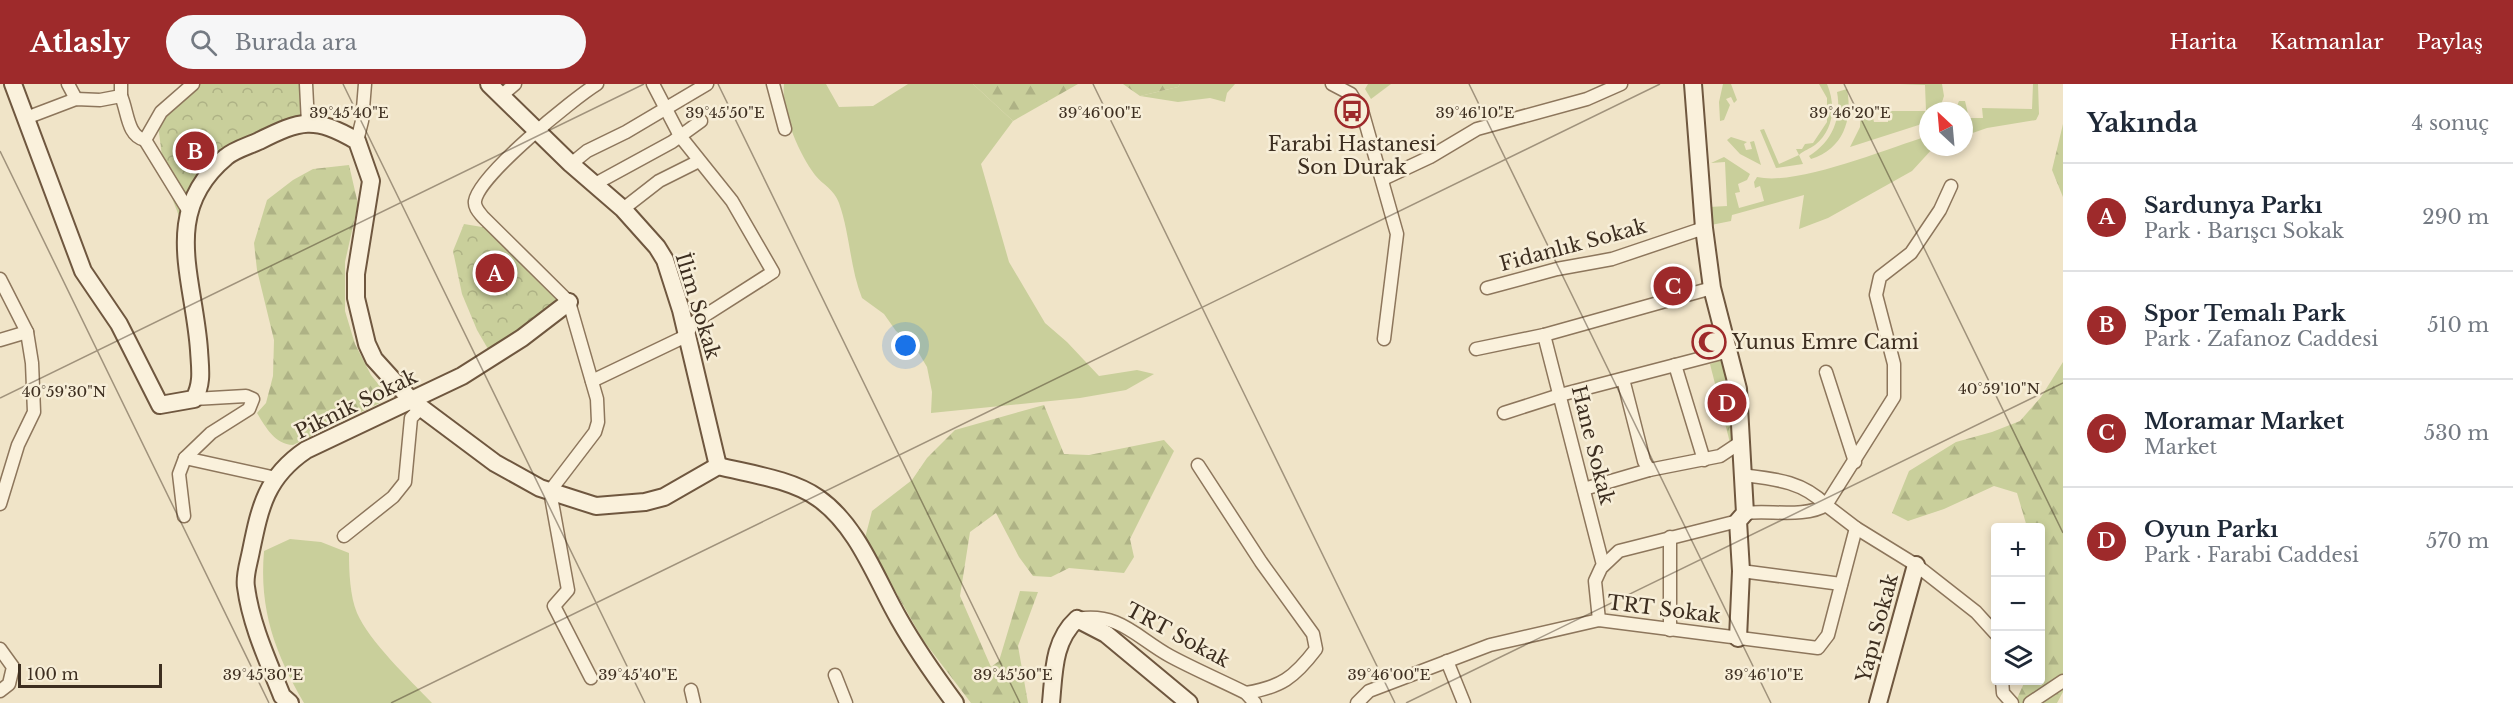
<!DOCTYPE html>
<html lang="tr">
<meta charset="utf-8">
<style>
body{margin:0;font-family:"Libre Baskerville",serif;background:#f6f6f7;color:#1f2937}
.controls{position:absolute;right:18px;bottom:18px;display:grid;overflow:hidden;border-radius:6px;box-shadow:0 3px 9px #0003}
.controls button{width:54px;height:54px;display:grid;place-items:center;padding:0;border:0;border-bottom:2px solid #e0e1e3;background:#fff;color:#1f2937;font:30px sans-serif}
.compass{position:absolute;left:1919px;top:18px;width:54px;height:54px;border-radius:50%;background:#fff;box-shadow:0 3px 9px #0003;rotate:334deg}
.scale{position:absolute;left:18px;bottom:15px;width:144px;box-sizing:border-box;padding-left:6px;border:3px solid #3d2e20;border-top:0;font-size:16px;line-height:21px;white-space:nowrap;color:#3d2e20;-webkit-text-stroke:4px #f7eed8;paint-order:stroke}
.you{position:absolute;left:906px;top:262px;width:21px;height:21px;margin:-15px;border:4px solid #fff;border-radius:50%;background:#1a73e8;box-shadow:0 0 0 9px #1a73e833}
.badge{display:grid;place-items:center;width:39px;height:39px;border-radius:50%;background:#9e2a2b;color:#fff;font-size:20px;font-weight:700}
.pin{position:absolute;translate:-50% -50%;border:3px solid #fff;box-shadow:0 2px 6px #0006}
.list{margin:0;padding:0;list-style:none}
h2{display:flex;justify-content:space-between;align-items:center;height:78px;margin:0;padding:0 24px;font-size:26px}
h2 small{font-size:20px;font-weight:400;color:#747a83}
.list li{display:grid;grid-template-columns:39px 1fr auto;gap:18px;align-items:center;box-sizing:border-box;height:108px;padding:0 24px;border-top:2px solid #e0e1e3}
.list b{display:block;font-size:22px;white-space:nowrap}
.list p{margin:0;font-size:20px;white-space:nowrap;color:#747a83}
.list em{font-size:20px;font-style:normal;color:#747a83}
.icon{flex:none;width:33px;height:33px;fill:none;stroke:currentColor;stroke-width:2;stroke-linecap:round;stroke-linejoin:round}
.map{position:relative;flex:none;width:2063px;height:619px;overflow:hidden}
header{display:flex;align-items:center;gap:36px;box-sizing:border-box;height:84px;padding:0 30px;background:#9e2a2b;color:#fff}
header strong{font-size:28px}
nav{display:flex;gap:33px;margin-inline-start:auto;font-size:21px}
.search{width:420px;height:54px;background:#f6f6f7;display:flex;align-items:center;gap:15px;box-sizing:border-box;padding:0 21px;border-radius:33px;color:#747a83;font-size:22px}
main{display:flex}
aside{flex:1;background:#fff}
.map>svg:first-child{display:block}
.grass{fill:#c9cf9b}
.forest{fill:url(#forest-firs)}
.park{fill:url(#park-crowns)}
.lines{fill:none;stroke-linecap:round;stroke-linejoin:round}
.street-casing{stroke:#8d765c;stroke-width:15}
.secondary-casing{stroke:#6f573f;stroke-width:20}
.street{stroke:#faf1dc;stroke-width:12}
.secondary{stroke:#faf1dc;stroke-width:16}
.ticks{fill:none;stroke:#3d2e20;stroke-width:1.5;stroke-opacity:0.45}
.labels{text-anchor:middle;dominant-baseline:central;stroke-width:5;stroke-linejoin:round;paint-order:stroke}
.poi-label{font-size:20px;fill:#3d2e20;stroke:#f7eed8}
.street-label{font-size:20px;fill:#3d2e20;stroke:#f7eed8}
.ticks-label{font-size:15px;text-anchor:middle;fill:#3d2e20;stroke:#f7eed8;stroke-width:5;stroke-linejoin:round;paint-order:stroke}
</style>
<header>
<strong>Atlasly</strong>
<div class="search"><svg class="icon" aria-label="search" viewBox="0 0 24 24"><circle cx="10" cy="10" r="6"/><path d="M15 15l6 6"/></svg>Burada ara</div>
<nav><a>Harita</a><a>Katmanlar</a><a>Paylaş</a></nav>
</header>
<main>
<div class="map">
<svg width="2063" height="619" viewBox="0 0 2063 619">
<defs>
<pattern id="forest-firs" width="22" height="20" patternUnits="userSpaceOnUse" patternTransform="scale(1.5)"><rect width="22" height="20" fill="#c9cf9b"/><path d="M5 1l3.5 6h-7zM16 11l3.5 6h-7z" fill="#aeb285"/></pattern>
<pattern id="park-crowns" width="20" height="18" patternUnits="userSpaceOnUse" patternTransform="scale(1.5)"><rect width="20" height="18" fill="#c9cf9b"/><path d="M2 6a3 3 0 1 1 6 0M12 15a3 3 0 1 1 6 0" fill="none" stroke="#aeb285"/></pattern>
</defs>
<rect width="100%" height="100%" fill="#f0e4c8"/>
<g class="grass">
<path d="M784 0H826L839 23 873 22 908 0H973L1013 37 981 80 1009 178 1045 239 1067 258 1099 292 1137 286 1154 290 1126 306 1080 314 931 329 932 308 927 283 914 261 896 247 884 230 862 214C850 184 850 150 839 119 834 105 823 101 815 91 798 68 781 28 784 0Z"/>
<path d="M1180 0H1235L1227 9 1225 18 1210 14 1178 18 1140 12 1178 3Z"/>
<path d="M1723 0H1731L1737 16 1734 19 1731 13 1726 15 1730 21 1724 36 1720 37 1719 18Z"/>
<path d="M1819 0H1827C1836 21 1834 46 1815 61 1810 65 1804 66 1799 71L1803 80 1776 84 1760 46 1764 45 1779 80 1799 71 1796 65H1802L1805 60 1813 59 1827 38V14Z"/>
<path d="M1900 0H1942L1944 12 1939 27H1928V38L1850 63 1860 43 1861 24 1870 22 1874 38H1888V27H1926L1925 1Z"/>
<path d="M2033 0H2038L2039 30 2036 36 1987 44 1964 52V27H1955L1959 17H1965L1969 34H1983L1982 24 2032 25Z"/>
<path d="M1847 5C1853 36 1843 65 1811 75L1809 72C1832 58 1842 34 1837 8Z"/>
<path d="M1928 52V63H1934L1912 87 1828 134 1799 145 1804 111 1732 131 1731 137 1711 141 1709 123 1727 122 1725 78 1711 79 1724 73 1750 90 1747 96 1738 100 1740 108 1735 109 1739 124 1764 117 1760 102 1755 104 1754 98 1757 93C1798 102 1885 65 1928 52Z"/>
<path d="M1731 53 1747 58 1744 60 1746 66 1752 65 1750 58 1754 57 1761 81 1740 70 1727 56Z"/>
<path d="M290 455 321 458 349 469C349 488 350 512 357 529 369 557 410 596 432 619H304C275 569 259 526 264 467Z"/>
</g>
<g class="forest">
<path d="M973 0H1078L1013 37Z"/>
<path d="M1123 0H1180L1178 3 1140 12Z"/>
<path d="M1368 0H1391L1371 15 1365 5Z"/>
<path d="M2063 40V113L2052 86Z"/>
<path d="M349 81 358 120 345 178V227L355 260 371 291 383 306 384 317 293 361C275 360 266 344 257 329L266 319 273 292 274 256 257 186 254 159 267 116 293 96 313 85Z"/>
<path d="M2063 278V608L2057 619H2015L2025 597 2040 596V444L2027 443 2017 409 1994 402 1944 425 1908 437 1892 429 1909 387 1956 358 1992 348 2020 337 2041 313Z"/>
<path d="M1044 321 1064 370 1089 371 1164 356 1174 367 1130 455 1134 473 1124 489 1069 484 1051 493 1033 492 1019 473 996 429 970 448 960 512 991 583 999 577 1020 507 1038 508 1018 562 1028 619H971L923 556 865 454 872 427 912 396 927 374 955 346Z"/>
</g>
<g class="park">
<path d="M190 0H308L307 31 205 88 179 132 165 96 158 41Z"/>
<path d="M464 140 488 144 565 222 495 277 477 246 462 210 453 167Z"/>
<path d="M1722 276 1729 281 1737 356 1730 359 1710 280Z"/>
</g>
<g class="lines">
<defs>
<g id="street">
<path d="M68 0 76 15"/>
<path d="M121 0V12"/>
<path d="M306 0 308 39"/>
<path d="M773 0 785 45"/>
<path d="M1332 0 1351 10 1363 30 1397 150 1384 255"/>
<path d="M502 11 515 0"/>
<path d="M26 34 76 15 100 16 121 12C128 28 127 52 145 56L161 28 193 0"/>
<path d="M145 56 188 126"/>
<path d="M357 57 362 37 365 0"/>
<path d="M571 80 587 67 626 48 707 0"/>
<path d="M1383 95 1430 73 1477 45 1587 15 1621 0"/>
<path d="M595 100 672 58 701 37"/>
<path d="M623 125 659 97 699 77"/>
<path d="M0 195 27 248 32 279 34 328 18 361 0 420"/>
<path d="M1487 204 1557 185 1612 175 1704 144"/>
<path d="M1544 251 1603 481"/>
<path d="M0 256 27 248"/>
<path d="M1476 265 1544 251 1712 204"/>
<path d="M1675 281 1704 376"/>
<path d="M1826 288 1855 378"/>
<path d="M1623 295 1644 377 1649 386 1720 372 1741 358"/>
<path d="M592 297 686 252 693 239 701 234 773 188 732 117 680 52 653 0"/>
<path d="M1504 329 1560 311 1729 267"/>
<path d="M185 374 276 394"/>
<path d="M1198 381 1261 478 1313 550 1316 565C1294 594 1281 603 1246 609"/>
<path d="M1742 391C1775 395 1802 397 1826 421L1894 313V280L1876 211 1880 193 1911 169 1940 126 1951 102"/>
<path d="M1584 405 1649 386"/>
<path d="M1745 429C1770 426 1805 434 1826 421L1856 444 1916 481 1976 528 1996 550"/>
<path d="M184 432 179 390 185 374 211 349 249 325 253 315 246 312 194 315"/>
<path d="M344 452 393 413 405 398 411 334 422 323"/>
<path d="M1670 453V546"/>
<path d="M1741 487 1841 500"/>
<path d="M1077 535C1119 528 1136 553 1170 572 1194 585 1220 596 1246 609L1255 619"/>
<path d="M1599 536 1595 497 1601 484 1619 467 1738 437"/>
<path d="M0 565 13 583 9 600 0 607"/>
<path d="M1447 577 1464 619"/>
<path d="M835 591 846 619"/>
<path d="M591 594 554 522 568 506 550 407 595 348 598 338 597 315 569 218 483 133C480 129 474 124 475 117 479 91 573 15 597 0"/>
<path d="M2002 596 2003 609 2012 619"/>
<path d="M691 606 694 619"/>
<path d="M1357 619 1369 607 1490 561 1599 536 1818 564 1828 551 1856 444"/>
<path d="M2030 619 2063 597"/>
</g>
<g id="secondary">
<path d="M13 0 83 187 119 240 160 321 194 315C203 299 200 284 199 266 194 194 160 128 226 73 234 66 248 62 259 57 301 36 314 32 357 57L371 97 356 190V214L367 260 374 275 412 317 495 379 540 404 596 422 645 418 664 413 718 382C750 390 791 395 818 414 858 442 876 495 899 535 916 565 935 592 955 619"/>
<path d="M489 0 571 80 623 125 657 163 665 176 681 226 718 382"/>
<path d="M1693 0 1704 144 1712 204 1738 305 1745 429 1738 437 1741 487 1738 554"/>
<path d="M290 619 282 612C268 577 251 541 246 503 244 492 249 478 251 467 260 423 266 393 306 366L462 292 522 254 569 218"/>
<path d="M1051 619C1054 588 1053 557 1077 535L1106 550 1189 619"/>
<path d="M1878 619 1916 481"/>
</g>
</defs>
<use href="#street" class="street-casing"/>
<use href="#secondary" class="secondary-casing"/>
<use href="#street" class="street"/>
<use href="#secondary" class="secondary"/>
</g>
<path class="ticks" d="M343 0 645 619M718 0 1020 619M1093 0 1395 619M1469 0 1771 619M1844 0 2063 449M0 67 269 619M0 314 644 0M391 619 1660 0M1406 619 2063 299"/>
<defs>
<symbol id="bus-ring" viewBox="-11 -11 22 22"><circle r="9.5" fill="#f7eed8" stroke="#9e2a2b" stroke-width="1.5"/><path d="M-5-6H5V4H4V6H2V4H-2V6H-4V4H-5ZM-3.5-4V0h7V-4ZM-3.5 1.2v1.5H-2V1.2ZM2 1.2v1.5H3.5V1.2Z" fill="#9e2a2b"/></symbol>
<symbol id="mosque-ring" viewBox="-11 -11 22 22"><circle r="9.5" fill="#f7eed8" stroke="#9e2a2b" stroke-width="1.5"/><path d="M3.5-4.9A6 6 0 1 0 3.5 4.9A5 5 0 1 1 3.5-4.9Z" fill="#9e2a2b"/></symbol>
</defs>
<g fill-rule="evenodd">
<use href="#bus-ring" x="1333" y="8" width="38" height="38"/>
<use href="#mosque-ring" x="1690" y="239" width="38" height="38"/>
</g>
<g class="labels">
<g class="poi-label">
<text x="1352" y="60">Farabi Hastanesi<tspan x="1352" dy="23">Son Durak</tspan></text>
<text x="1732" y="258" text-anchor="start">Yunus Emre Cami</text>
</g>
<g class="street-label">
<text transform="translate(1573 161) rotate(-15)">Fidanlık Sokak</text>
<text transform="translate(698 222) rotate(73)">İlim Sokak</text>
<text transform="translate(356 320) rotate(-26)">Piknik Sokak</text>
<text transform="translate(1593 361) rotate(76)">Hane Sokak</text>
<text transform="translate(1664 525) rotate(7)">TRT Sokak</text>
<text transform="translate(1877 544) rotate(-75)">Yapı Sokak</text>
<text transform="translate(1178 551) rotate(28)">TRT Sokak</text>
</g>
</g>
<g class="ticks-label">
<text x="349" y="34">39°45'40"E</text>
<text x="725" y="34">39°45'50"E</text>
<text x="1475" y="34">39°46'10"E</text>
<text x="1100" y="34">39°46'00"E</text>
<text x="1850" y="34">39°46'20"E</text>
<text x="1999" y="310">40°59'10"N</text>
<text x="64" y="313">40°59'30"N</text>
<text x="263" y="596">39°45'30"E</text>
<text x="638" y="596">39°45'40"E</text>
<text x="1013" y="596">39°45'50"E</text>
<text x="1389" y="596">39°46'00"E</text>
<text x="1764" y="596">39°46'10"E</text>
</g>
</svg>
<div class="controls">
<button>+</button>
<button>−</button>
<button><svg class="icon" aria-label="layers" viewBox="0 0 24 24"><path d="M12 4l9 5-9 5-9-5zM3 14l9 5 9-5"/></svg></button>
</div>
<svg class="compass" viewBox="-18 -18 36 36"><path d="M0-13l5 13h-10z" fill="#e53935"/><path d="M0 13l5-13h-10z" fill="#747a83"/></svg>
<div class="scale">100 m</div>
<div class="you"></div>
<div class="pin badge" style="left:495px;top:189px">A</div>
<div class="pin badge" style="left:195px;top:67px">B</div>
<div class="pin badge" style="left:1673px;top:202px">C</div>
<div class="pin badge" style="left:1727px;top:319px">D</div>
</div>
<aside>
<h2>Yakında<small>4 sonuç</small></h2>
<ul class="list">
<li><span class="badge">A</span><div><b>Sardunya Parkı</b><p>Park · Barışcı Sokak</p></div><em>290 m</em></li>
<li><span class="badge">B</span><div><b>Spor Temalı Park</b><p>Park · Zafanoz Caddesi</p></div><em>510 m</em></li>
<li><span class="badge">C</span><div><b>Moramar Market</b><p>Market</p></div><em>530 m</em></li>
<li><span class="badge">D</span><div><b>Oyun Parkı</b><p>Park · Farabi Caddesi</p></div><em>570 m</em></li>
</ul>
</aside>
</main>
